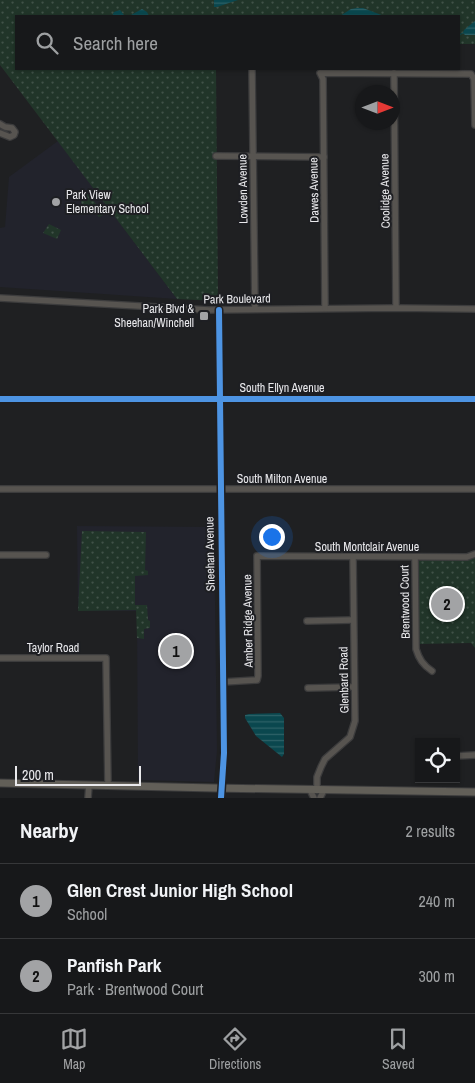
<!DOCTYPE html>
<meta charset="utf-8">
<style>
body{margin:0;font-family:"Archivo Narrow",sans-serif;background:#202123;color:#f1f3f6}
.controls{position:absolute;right:15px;bottom:15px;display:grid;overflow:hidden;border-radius:0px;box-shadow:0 1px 4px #0004}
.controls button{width:45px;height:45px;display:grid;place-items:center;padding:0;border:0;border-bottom:1px solid #363739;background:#17181a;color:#f1f3f6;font:25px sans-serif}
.compass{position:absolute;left:355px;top:85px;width:45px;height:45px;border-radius:50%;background:#17181a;box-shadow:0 1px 4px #0004;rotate:90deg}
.scale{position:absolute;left:15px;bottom:12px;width:126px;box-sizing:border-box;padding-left:5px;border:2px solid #e9e9ec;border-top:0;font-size:14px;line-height:18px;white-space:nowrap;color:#e9e9ec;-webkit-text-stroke:4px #1e1f23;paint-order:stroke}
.you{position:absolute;left:271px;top:536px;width:18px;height:18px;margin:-12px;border:4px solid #fff;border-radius:50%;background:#1a73e8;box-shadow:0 0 0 8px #1a73e833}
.badge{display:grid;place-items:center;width:32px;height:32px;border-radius:50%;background:#a2a3a5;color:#111;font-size:16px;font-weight:700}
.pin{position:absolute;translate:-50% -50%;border:2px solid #fff;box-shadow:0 1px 5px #0006}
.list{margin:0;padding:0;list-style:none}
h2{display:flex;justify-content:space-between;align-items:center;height:65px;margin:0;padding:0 20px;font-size:21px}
h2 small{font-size:16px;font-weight:400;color:#9ea0a2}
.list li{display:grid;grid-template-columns:32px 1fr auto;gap:15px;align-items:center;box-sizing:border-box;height:75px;padding:0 20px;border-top:1px solid #363739}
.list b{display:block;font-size:19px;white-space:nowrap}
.list p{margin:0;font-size:16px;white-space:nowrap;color:#9ea0a2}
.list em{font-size:16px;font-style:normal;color:#9ea0a2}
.icon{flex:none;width:28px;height:28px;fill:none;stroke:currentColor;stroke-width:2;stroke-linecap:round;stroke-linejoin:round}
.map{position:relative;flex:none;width:475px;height:798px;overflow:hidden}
.search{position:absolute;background:#17181a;box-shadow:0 1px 4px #0004;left:15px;right:15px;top:15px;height:55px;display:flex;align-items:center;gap:12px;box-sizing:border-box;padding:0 18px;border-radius:0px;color:#9ea0a2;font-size:19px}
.sheet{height:215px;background:#17181a}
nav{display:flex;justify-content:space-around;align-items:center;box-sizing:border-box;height:70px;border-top:1px solid #363739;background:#17181a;font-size:14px;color:#9ea0a2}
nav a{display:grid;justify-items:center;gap:2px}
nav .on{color:#a2a3a5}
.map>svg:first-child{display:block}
.built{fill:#22232c}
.grass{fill:url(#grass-dots)}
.water{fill:url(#water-rules)}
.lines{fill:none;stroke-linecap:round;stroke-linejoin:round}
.stream{stroke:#0a474e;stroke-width:1}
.minor-casing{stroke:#3c3c3d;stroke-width:8}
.major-casing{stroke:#3c3c3d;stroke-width:9}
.minor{stroke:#575450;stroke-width:5.5}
.major{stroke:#625f58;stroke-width:7}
.cycleway-casing{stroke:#1e1f23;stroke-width:9}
.cycleway{stroke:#4d94e3;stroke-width:6}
.poi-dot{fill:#a2a3a5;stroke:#1e1f23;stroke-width:2}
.labels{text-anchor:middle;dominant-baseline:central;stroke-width:4;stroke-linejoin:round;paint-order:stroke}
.street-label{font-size:12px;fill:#e9e9ec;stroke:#1e1f23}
.poi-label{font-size:12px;fill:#e9e9ec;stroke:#1e1f23;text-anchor:start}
</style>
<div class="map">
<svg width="475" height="798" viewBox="0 0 475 798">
<defs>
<pattern id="grass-dots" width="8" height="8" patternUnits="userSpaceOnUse" patternTransform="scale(1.25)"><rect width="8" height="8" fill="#213529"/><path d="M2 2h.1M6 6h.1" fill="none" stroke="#415248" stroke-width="1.8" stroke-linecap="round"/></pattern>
<pattern id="water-rules" width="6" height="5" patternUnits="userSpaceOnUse" patternTransform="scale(1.25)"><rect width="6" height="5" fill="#0a474e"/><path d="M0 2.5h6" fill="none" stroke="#2e6268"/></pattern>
</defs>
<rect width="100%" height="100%" fill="#1f2022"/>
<g class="built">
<path d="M58 141 177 299 0 287V228L5 227 9 177Z"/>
<path d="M77 526 214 527 217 751 214 782 138 780 137 611H78Z"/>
</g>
<g class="grass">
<path d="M0 0H475V44H459V16H16V69H216L218 301 177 299 0 65Z"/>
<path d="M84 193 88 194 103 212V215L99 217 92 209 82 207 81 201Z"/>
<path d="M49 224 61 230 57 239 43 233Z"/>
<path d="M82 531 146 532 145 570 148 571V575L135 576V605H147L148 620 150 621V628L144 629V639L137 638 136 610 78 611Z"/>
<path d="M475 557V648L471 643 419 644 418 565 419 561 424 560H469Z"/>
</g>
<g class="water">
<path d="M214 0H238L217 7H214Z"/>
<path d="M357 8H363L384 16H340L351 9Z"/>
<path d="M142 9 147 12 149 16H112L114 12 120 10 124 15H131Z"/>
<path d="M475 21V35H465L463 33 464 30Z"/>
<path d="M280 713 284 718V754L282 757 256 736 245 718V715L249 714Z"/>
</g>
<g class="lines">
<path class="stream" d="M459 35 463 33"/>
<defs>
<g id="minor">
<path d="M252 69 255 309"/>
<path d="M394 73 396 308"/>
<path d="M0 124 5 127 12 128 15 132 14 135 10 137 0 133"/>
<path d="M216 156 324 157"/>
<path d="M0 298 209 310 396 308 475 309"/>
<path d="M325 308 323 79 320 73 471 74 474 79 475 125"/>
<path d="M219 310 224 753 221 798"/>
<path d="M0 399H475"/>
<path d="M0 489H475"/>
<path d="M0 555H46"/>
<path d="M415 557 416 649C419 659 423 665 432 671"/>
<path d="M307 621 353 620"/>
<path d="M0 658H106L108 785"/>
<path d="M223 682 257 680 258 676 257 556 467 557 475 554"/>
<path d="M308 688 354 687"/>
<path d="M456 756 475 755"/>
<path d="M310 790 314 798"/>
<path d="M317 790V777L321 767 325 759 350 737 355 721 353 557"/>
<path d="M88 798 89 785"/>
<path d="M320 798 324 790"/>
</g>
<path id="major" d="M0 783 214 788 475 792"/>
</defs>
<use href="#minor" class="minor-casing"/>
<use href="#major" class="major-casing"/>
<use href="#minor" class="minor"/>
<use href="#major" class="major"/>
<defs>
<g id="cycleway">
<path d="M219 310 224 753 221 798"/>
<path d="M0 399H475"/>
</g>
</defs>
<use href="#cycleway" class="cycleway-casing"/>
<use href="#cycleway" class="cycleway"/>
</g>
<g class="poi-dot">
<circle cx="56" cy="202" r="5"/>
<rect x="199" y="311" width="10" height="10" rx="2.5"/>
</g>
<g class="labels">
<g class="street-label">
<text transform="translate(243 189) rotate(-91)">Lowden Avenue</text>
<text transform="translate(314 190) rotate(-91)">Dawes Avenue</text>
<text transform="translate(385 191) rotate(-91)">Coolidge Avenue</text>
<text transform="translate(237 299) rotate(-1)">Park Boulevard</text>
<text x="282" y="388">South Ellyn Avenue</text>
<text x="282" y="479">South Milton Avenue</text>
<text x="367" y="547">South Montclair Avenue</text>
<text transform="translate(210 554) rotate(-91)">Sheehan Avenue</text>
<text transform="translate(405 602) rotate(-91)">Brentwood Court</text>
<text transform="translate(248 621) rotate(-91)">Amber Ridge Avenue</text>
<text x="53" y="648">Taylor Road</text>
<text transform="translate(344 680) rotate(-91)">Glenbard Road</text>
</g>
<g class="poi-label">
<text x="66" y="195">Park View<tspan x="66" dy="14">Elementary School</tspan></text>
<text x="194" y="309" text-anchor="end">Park Blvd &amp;<tspan x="194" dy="14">Sheehan/Winchell</tspan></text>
</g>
</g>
</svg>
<div class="controls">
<button><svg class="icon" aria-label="locate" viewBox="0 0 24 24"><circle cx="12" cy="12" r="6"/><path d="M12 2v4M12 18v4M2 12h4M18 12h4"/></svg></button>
</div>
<svg class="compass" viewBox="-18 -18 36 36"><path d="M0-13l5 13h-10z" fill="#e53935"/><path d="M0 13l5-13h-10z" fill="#9ea0a2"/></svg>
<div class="scale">200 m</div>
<div class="you"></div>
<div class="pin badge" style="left:176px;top:651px">1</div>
<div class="pin badge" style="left:447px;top:604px">2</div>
<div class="search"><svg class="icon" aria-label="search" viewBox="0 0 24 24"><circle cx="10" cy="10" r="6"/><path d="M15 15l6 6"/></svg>Search here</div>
</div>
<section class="sheet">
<h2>Nearby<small>2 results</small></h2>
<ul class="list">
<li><span class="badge">1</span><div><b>Glen Crest Junior High School</b><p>School</p></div><em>240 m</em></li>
<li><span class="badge">2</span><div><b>Panfish Park</b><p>Park · Brentwood Court</p></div><em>300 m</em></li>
</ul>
</section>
<nav>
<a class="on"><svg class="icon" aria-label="map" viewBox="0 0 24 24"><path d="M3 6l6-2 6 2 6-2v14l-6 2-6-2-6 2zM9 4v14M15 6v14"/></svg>Map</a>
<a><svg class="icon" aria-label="directions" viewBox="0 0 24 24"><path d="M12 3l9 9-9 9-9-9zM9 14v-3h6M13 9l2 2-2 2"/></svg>Directions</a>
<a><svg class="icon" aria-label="saved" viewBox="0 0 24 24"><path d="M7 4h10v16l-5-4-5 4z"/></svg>Saved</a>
</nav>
